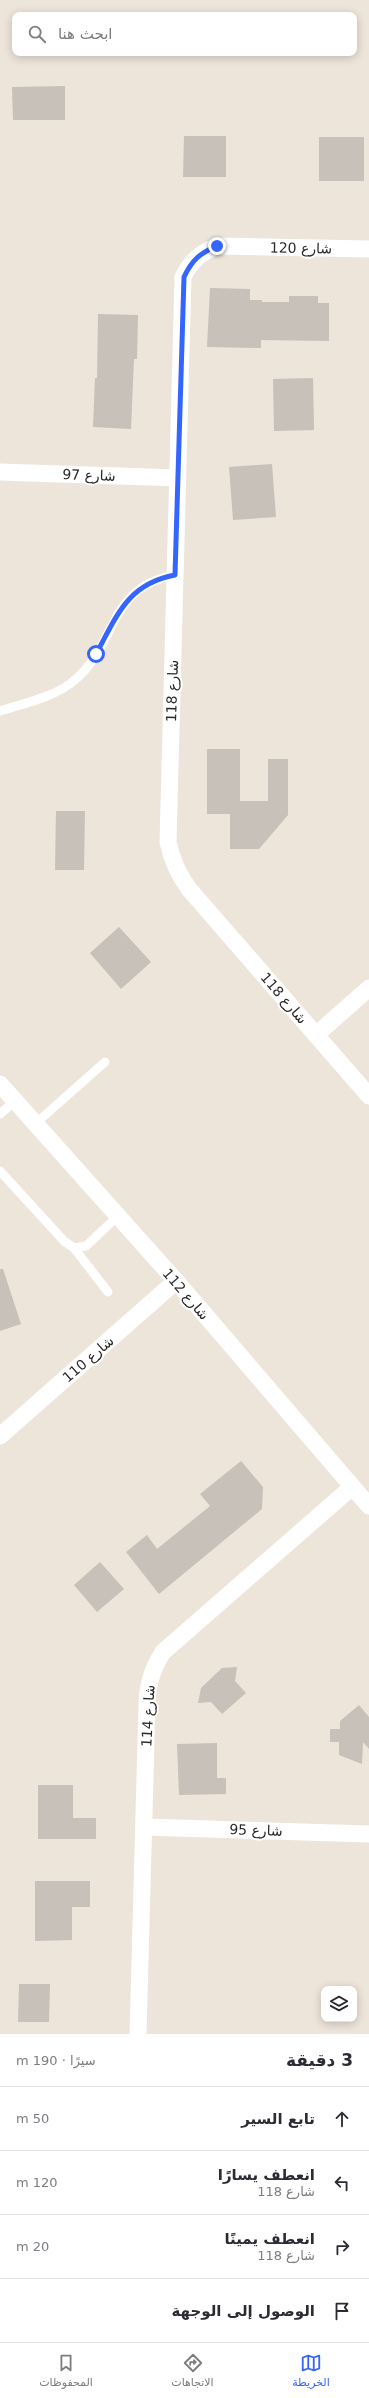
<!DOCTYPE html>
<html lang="ar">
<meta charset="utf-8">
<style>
body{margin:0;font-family:"DejaVu Sans","Noto Naskh Arabic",sans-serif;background:#f7f7f7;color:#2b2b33;direction:rtl}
.controls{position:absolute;right:12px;bottom:12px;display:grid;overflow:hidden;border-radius:8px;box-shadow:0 2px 10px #0003}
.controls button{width:36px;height:36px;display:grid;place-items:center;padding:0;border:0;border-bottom:1px solid #e1e1e2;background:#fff;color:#2b2b33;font:20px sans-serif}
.stop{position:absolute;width:12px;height:12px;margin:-9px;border:3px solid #3565ff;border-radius:50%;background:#fff}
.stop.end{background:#3565ff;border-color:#fff;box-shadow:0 1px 4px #0008}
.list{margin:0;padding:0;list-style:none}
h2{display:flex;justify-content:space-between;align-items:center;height:52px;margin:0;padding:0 16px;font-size:17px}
h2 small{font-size:13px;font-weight:400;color:#7c7c81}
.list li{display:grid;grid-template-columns:26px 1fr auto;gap:12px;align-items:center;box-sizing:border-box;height:64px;padding:0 16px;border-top:1px solid #e1e1e2}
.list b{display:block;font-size:15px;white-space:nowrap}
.list p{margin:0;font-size:13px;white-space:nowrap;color:#7c7c81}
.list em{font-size:13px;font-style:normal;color:#7c7c81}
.icon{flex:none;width:22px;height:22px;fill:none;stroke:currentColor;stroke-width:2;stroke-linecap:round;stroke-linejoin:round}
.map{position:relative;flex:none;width:369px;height:2034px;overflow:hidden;direction:ltr}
.search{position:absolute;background:#fff;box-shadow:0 2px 10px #0003;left:12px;right:12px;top:12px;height:44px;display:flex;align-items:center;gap:10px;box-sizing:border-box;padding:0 14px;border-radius:8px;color:#7c7c81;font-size:15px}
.sheet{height:308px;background:#fff}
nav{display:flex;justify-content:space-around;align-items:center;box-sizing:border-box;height:56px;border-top:1px solid #e1e1e2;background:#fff;font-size:11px;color:#7c7c81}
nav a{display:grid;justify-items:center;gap:2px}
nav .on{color:#3565ff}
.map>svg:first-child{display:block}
.building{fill:#c8c1b9}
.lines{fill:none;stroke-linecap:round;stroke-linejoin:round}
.service{stroke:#fff;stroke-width:9}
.minor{stroke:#fff;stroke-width:17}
.route{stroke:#3565ff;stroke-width:5}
.labels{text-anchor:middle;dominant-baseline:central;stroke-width:4;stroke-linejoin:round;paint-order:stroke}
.street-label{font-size:14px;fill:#292929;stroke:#fff}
</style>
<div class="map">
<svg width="369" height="2034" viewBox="0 0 369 2034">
<rect width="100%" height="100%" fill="#ede4da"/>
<g class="building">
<path d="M65 86V120H13L12 87Z"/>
<path d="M184 136H226V177H183Z"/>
<rect x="319" y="137" width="45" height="44"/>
<path d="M210 288 250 289V300H262V302H289V296H318V303H329V341L261 340V348L207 347Z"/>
<path d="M98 314 138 315 137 359H134L131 429 93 427 95 378H97Z"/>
<path d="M313 378 314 430 274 431 273 379Z"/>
<path d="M272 464 276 517 233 520 229 467Z"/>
<path d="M207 749H240V801H268V759H288V815L259 849H230V814H207Z"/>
<path d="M56 811H85L84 870H55Z"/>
<path d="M119 927 151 962 121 989 90 953Z"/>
<path d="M0 1269H3L21 1324 0 1331Z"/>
<path d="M241 1461 263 1487 262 1509 159 1594 126 1552 147 1535 157 1549 210 1506 200 1494Z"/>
<path d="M100 1562 124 1589 97 1612 74 1585Z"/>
<path d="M237 1667 235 1681 246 1693 222 1714 211 1702 198 1703 201 1688 222 1668Z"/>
<path d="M359 1705 369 1717V1749L363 1742 362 1764 339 1755V1742H330V1729H340V1721Z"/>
<path d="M217 1743V1778H226V1794L179 1795 177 1744Z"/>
<path d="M38 1785H73V1818H96V1839H38Z"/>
<path d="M35 1881H90V1907H72V1940L35 1941Z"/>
<path d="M19 1984H50L49 2022H18Z"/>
</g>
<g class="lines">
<g class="service">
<path d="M0 711C25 703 56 697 76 679 118 642 108 587 175 575"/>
<path d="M0 1114 15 1101"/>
<path d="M35 1124 105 1062"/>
<path d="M0 1171 64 1241 74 1248 86 1246 118 1216"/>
<path d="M74 1248 108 1292"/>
</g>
<g class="minor">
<path d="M369 249 217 246C200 253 192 260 183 277L168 842C172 861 178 874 189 889L369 1096"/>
<path d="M0 472 178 478"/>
<path d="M316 1035 369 988"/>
<path d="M0 1084 176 1281 369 1506"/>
<path d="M0 1436 176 1281"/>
<path d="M144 1827 369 1834"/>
<path d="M138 2034 147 1704C148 1683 152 1669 163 1652L352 1487"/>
</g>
</g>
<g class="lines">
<path class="route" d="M96 654C117 616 127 584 175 575L184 277C192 260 200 253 217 246"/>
</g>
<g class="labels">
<g class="street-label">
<text transform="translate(301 248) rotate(1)">شارع 120</text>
<text transform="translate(89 475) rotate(2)">شارع 97</text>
<text transform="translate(172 691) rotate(-88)">شارع 118</text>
<text transform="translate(284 998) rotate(49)">شارع 118</text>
<text transform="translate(186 1294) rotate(49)">شارع 112</text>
<text transform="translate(88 1359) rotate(-41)">شارع 110</text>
<text transform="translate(148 1716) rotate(-87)">شارع 114</text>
<text transform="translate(256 1830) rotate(2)">شارع 95</text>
</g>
</g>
</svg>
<div class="controls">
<button><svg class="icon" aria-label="layers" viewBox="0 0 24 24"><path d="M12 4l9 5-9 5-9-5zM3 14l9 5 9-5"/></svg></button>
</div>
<div class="stop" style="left:96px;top:654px"></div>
<div class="stop end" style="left:217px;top:246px"></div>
<div class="search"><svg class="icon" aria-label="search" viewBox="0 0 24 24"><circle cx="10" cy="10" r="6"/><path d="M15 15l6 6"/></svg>ابحث هنا</div>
</div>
<section class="sheet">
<h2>3 دقيقة<small>سيرًا · 190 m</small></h2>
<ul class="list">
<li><svg class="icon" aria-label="ahead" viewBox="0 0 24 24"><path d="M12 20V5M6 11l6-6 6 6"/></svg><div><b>تابع السير</b></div><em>50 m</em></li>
<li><svg class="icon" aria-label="left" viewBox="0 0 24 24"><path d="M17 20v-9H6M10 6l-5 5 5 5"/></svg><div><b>انعطف يسارًا</b><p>شارع 118</p></div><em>120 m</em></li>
<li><svg class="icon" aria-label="right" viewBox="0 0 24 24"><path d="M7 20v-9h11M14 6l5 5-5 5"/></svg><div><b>انعطف يمينًا</b><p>شارع 118</p></div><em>20 m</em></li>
<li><svg class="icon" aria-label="arrive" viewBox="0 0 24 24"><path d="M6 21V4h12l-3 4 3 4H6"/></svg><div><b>الوصول إلى الوجهة</b></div></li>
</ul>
</section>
<nav>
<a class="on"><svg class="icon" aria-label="map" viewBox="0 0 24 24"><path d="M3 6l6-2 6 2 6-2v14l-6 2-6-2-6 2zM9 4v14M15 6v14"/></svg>الخريطة</a>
<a><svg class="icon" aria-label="directions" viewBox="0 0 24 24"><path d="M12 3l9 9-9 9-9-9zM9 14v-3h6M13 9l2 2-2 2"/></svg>الاتجاهات</a>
<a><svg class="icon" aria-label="saved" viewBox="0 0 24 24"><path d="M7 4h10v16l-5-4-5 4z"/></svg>المحفوظات</a>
</nav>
